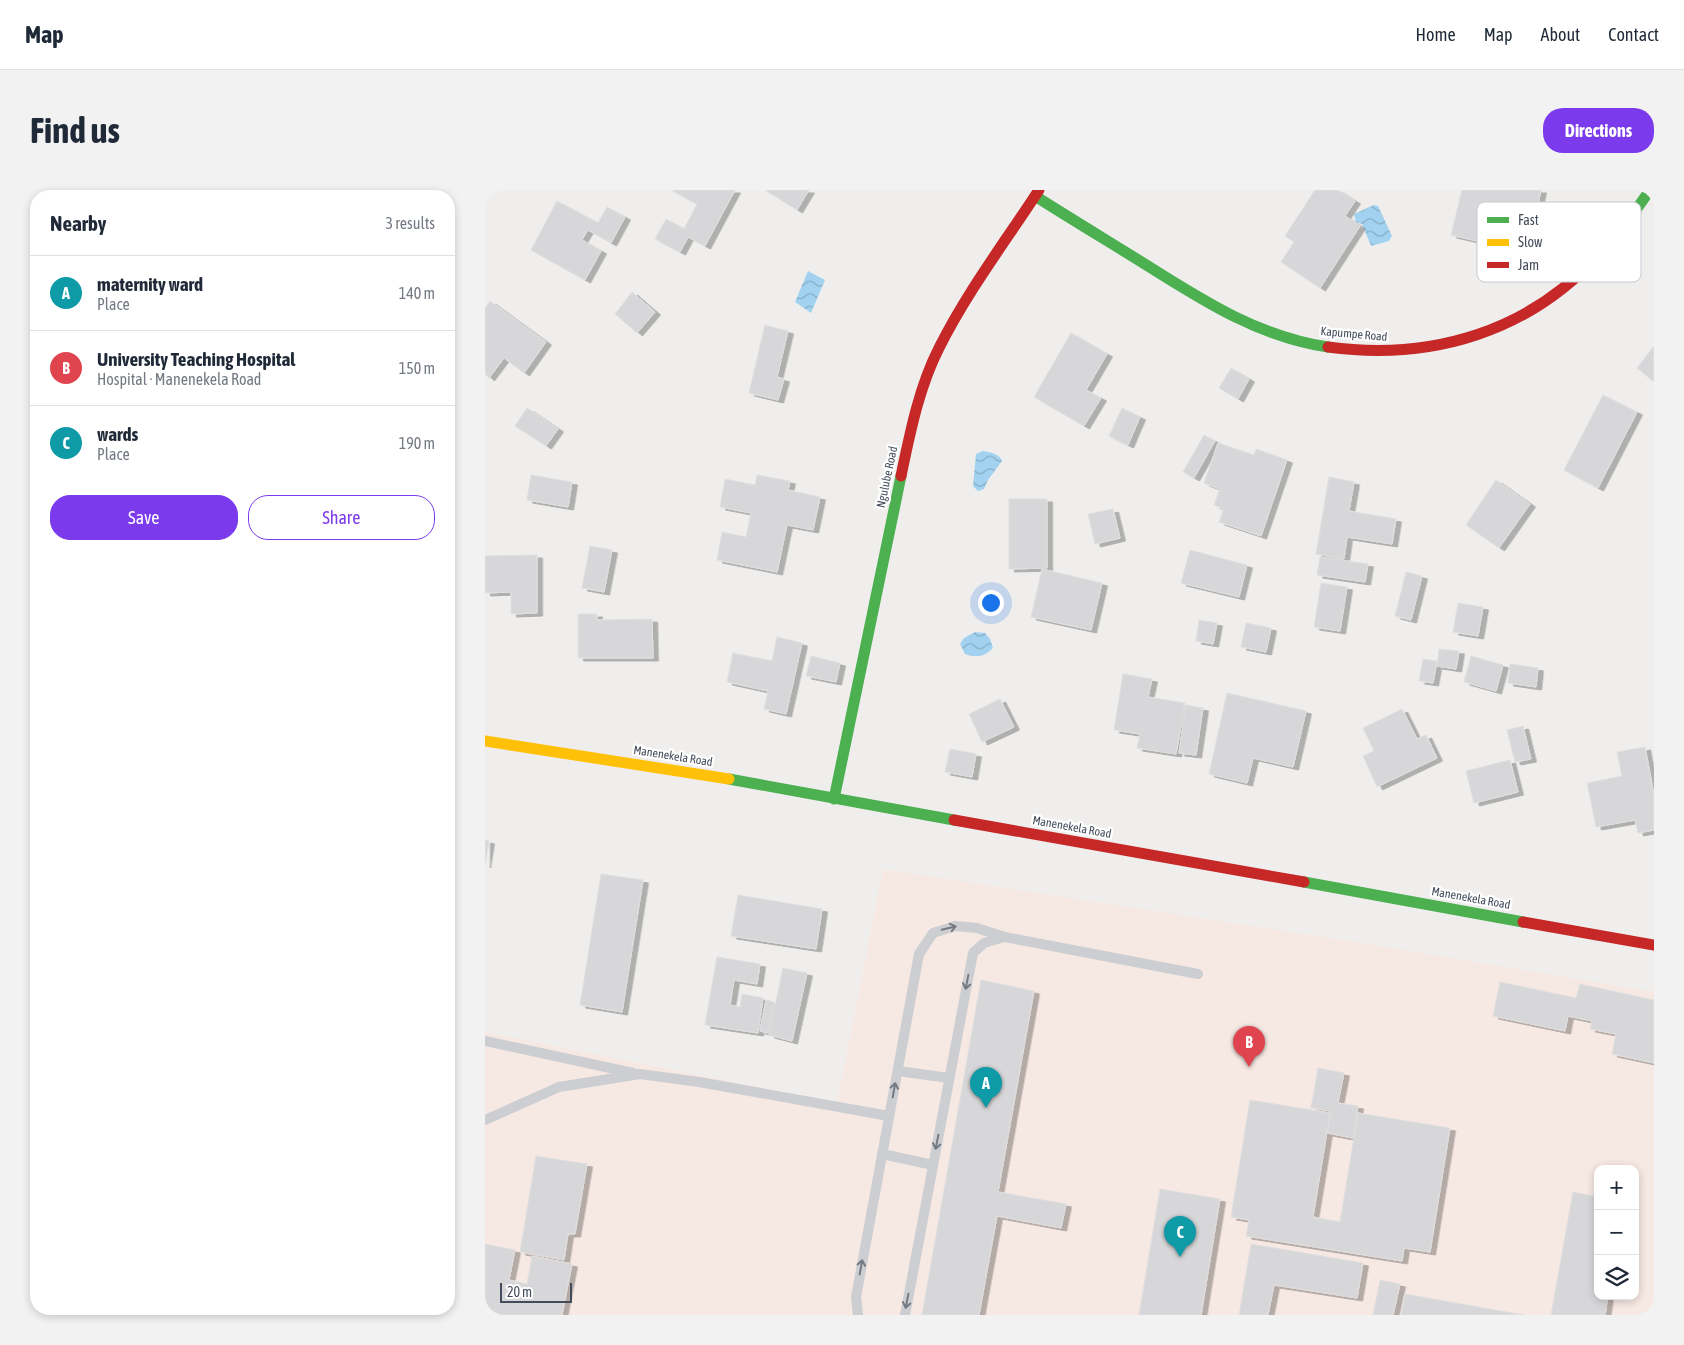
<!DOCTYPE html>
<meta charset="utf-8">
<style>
body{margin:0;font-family:"Asap Condensed",sans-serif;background:#f2f2f3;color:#1f2937}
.controls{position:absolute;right:15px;bottom:15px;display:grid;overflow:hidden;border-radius:10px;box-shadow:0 2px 8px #0003}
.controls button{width:45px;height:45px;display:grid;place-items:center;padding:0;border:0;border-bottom:1px solid #e0e1e3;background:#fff;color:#1f2937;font:25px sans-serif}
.scale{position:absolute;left:15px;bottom:12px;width:72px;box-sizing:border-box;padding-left:5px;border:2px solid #444c5b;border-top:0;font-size:14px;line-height:18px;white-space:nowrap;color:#444c5b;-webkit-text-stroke:4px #fff;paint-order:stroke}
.you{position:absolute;left:505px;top:412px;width:18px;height:18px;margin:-12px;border:4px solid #fff;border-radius:50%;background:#1a73e8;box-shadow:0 0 0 8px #1a73e833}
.badge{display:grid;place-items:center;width:32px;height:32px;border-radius:50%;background:#7c3aed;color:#fff;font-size:16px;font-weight:700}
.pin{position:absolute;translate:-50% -41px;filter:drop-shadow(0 1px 2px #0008)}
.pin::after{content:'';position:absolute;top:26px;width:18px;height:15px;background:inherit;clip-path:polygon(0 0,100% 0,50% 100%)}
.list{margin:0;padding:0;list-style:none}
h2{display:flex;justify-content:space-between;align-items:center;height:65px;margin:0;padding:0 20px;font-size:21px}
h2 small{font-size:16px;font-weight:400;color:#747a83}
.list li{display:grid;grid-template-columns:32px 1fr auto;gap:15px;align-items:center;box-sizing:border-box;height:75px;padding:0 20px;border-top:1px solid #e0e1e3}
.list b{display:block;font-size:19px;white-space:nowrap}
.list p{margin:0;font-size:16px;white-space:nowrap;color:#747a83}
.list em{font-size:16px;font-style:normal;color:#747a83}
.actions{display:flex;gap:10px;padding:15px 20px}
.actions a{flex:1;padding:11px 0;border:1px solid #7c3aed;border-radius:20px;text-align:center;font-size:18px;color:#7c3aed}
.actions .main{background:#7c3aed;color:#fff}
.icon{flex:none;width:28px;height:28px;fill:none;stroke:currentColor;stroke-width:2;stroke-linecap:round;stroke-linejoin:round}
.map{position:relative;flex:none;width:1169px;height:1125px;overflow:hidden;border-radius:20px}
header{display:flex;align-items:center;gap:30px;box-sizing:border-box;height:70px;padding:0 25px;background:#fff;border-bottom:1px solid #e0e1e3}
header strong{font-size:24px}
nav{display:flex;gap:28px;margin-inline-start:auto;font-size:18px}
.intro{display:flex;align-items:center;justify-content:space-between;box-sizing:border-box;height:120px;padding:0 30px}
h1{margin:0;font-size:35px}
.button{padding:12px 22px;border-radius:20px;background:#7c3aed;color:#fff;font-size:18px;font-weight:700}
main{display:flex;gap:30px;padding:0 30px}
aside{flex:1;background:#fff;border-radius:20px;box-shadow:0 2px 8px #0003}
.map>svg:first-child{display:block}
.medical{fill:#f6e8e3;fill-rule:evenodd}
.water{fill:url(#water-waves)}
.building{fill:#d7d7d9;stroke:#e0dfe0;filter:url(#shadow)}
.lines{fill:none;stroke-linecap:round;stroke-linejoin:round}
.lane{stroke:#ccced1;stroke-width:10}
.fast{stroke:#4caf50;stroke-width:11}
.slow{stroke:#ffc107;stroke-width:11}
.jam{stroke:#c62828;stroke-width:11}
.oneway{stroke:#747a84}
.labels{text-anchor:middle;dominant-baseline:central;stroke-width:4.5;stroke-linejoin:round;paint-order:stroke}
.street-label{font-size:12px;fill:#444c5b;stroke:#fff}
.key{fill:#fff;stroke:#c7c9ce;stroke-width:1}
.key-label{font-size:14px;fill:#444c5b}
</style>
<header>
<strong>Map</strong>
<nav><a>Home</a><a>Map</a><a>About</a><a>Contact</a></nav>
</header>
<div class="intro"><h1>Find us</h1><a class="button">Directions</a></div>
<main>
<aside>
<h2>Nearby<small>3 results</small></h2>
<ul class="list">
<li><span class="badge" style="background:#0f9aa8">A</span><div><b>maternity ward</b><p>Place</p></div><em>140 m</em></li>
<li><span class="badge" style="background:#e0444e">B</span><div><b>University Teaching Hospital</b><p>Hospital · Manenekela Road</p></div><em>150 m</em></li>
<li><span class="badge" style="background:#0f9aa8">C</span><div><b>wards</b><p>Place</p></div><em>190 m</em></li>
</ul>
<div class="actions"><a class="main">Save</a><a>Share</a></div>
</aside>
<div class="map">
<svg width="1169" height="1125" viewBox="0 0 1169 1125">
<defs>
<pattern id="water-waves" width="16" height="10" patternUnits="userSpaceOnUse" patternTransform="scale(1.25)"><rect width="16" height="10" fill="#a2d2f0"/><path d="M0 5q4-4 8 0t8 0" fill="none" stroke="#86adc5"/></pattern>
<filter id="shadow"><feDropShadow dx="5.5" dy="3" stdDeviation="0" flood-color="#0004"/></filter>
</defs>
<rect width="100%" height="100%" fill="#efeeed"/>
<path class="medical" d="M398 679 890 755 1169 802V1125H0V842L352 913ZM1113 979H1150V1106H1113Z"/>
<g class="water">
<path d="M889 15 893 16 907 46 904 51 886 56 877 34 871 32 869 24Z"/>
<path d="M323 81 340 90 326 123 310 112Z"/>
<path d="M498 261C505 262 515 264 517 271L503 290 499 299 493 301 488 296 491 264Z"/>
<path d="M490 442 500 443 505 449 508 458C499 467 492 468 480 464L475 454 479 448Z"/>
</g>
<g class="building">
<path d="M186 0H250L220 56 203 47 195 62 170 49 181 29 199 39 212 14Z"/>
<path d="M280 0H324L312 20Z"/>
<path d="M830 0H853L870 11 860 26 875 36 835 98 796 72 809 52 800 46Z"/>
<path d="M977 0H1056L1049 33 1017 25 1010 55 966 45Z"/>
<path d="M72 11 113 33 122 17 140 27 126 53 103 40 97 50 116 61 100 90 46 60Z"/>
<path d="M147 102 170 122 152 143 130 124Z"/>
<path d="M5 111 61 152 39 183 19 168 4 188 0 184V118Z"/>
<path d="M280 135 303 141 292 187 299 189 293 210 264 203Z"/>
<path d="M586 143 622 164 601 200 616 208 599 236 549 207Z"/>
<path d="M1169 156V192L1152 178Z"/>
<path d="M746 178 764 189 753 209 734 198Z"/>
<path d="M1118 205 1152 222 1113 298 1079 280Z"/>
<path d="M42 218 73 239 61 256 30 236Z"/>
<path d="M637 218 655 227 643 255 624 246Z"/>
<path d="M719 245 730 251 709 288 698 282Z"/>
<path d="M733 253 769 265 771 259 802 270 776 346 734 332 739 319 729 315 735 299 719 293Z"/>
<path d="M46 285 87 292 83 317 42 310Z"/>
<path d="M272 285 305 291 303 300 335 307 328 340 302 335 292 382 232 370 237 342 261 347 266 323 235 317 240 289 270 295Z"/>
<path d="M844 287 869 292 864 321 911 329 907 354 862 347 859 369 831 364Z"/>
<path d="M1011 290 1045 314 1014 358 981 335Z"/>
<path d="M524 309H562V378L524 379Z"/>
<path d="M628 319 635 348 610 354 603 324Z"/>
<path d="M105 356 127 360 119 402 97 398Z"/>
<path d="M705 360 762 375 754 407 696 393Z"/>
<path d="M52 365V423L26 424V402L0 403V366Z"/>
<path d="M835 367 883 374 880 392 832 385Z"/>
<path d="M557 379 617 393 606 440 546 427Z"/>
<path d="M921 382 937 386 926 430 910 426Z"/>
<path d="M836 393 862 397 855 441 829 437Z"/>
<path d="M973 413 998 417 993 446 968 442Z"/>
<path d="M93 424H112V430L167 429 168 468H93Z"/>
<path d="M714 430 732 433 728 454 711 451Z"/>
<path d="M761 433 786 438 781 462 756 457Z"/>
<path d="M292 447 317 453 301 524 279 519 283 501 242 492 248 463 287 471Z"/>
<path d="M954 459 974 461 971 479 952 476Z"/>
<path d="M326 466 355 473 351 492 321 486Z"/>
<path d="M986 466 1018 475 1011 501 979 492Z"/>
<path d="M938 469 952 471 948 493 934 491Z"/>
<path d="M1025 474 1053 478 1051 497 1023 493Z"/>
<path d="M638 484 667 489 663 507 700 513 691 564 652 558 655 544 629 540Z"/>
<path d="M742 503 821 521 808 577 768 568 762 593 724 584Z"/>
<path d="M515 509 529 537 497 552 484 524Z"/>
<path d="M701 515 718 518 711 565 694 563Z"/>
<path d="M917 519 932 549 941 545 952 568 892 597 878 566 889 561 878 538Z"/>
<path d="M1038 536 1046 569 1030 572 1022 540Z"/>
<path d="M1160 557 1169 605V640L1153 643 1150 630 1111 637 1102 593 1137 586 1132 562Z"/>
<path d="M465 559 491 564 487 587 460 582Z"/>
<path d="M1025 570 1033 602 989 613 981 581Z"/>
<path d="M0 650 4 651 0 675Z"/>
<path d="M116 684 158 690 137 822 95 815Z"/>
<path d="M253 705 337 719 331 759 246 746Z"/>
<path d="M232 767 275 774 272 794 249 790 245 815 255 817 257 804 278 808 273 843 220 835Z"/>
<path d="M298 778 322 783 307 851 284 845Z"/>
<path d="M496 790 549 801 513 1002 581 1014 576 1038 512 1026 494 1125H437Z"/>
<path d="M1015 792 1091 808 1095 794 1169 810V873L1127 864 1131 844 1105 839 1107 831 1083 826 1080 841 1008 826Z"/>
<path d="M281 810 289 812 283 843 275 841Z"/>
<path d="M833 878 859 883 853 913 873 916 868 948 842 943 846 921 826 918Z"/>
<path d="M765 910 845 923 828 1027 855 1032 873 923 965 938 945 1062 919 1058 917 1071 761 1046 764 1030 746 1027Z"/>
<path d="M51 966 102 974 90 1044H83L79 1070 35 1062Z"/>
<path d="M675 999 735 1009 716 1125H654Z"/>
<path d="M1088 1002 1113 1007V1106H1123L1120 1125H1066Z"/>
<path d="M0 1054 30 1060 24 1090 42 1094 47 1066 87 1074 77 1125H0Z"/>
<path d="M766 1054 878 1073 872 1108 789 1095 783 1125H754Z"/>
<path d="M895 1090 915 1094 908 1125H888Z"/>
<path d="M920 1104 1039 1125H916Z"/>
</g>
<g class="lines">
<g class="lane">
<path d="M0 851 148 883"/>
<path d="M413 881 464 888"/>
<path d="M0 930 74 897 155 884 214 892 404 926"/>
<path d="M397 964 448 975"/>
<path d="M373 1125 371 1107 434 764 448 743 470 736 492 738 520 747 713 784"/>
<path d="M420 1125 488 763 499 753 519 747"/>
</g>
<g class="fast">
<path d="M550 6C588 30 626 53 663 76 720 112 775 147 843 157"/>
<path d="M1116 62 1141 34 1165 0"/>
<path d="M244 589 469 630"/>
<path d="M349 609 416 286"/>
<path d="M819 692 1038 732"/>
</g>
<path class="slow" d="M0 551 244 589"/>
<g class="jam">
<path d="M843 157C947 171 1045 142 1116 62"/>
<path d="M416 286C425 243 434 197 454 158 482 102 520 52 554 0"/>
<path d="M469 630 819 692"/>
<path d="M1038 732 1169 755"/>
</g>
</g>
<defs><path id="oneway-shaft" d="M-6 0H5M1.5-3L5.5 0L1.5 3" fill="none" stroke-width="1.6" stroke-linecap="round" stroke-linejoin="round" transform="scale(1.25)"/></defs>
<g class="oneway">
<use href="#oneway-shaft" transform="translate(464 738) rotate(-14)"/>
<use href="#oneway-shaft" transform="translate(482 792) rotate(101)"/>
<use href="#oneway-shaft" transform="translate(409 900) rotate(-80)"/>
<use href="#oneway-shaft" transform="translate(452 952) rotate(101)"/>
<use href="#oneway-shaft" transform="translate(376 1077) rotate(-80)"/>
<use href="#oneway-shaft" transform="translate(422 1111) rotate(101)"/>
</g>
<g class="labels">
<g class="street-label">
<text transform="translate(869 144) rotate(5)">Kapumpe Road</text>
<text transform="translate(402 287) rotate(-78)">Ngulube Road</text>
<text transform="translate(188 566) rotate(9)">Manenekela Road</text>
<text transform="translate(587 637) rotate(10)">Manenekela Road</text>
<text transform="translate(986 708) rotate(10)">Manenekela Road</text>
</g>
</g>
<rect x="992" y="12" width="164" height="80" rx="8" class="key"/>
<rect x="1002" y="27" width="22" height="6" fill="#4caf50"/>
<rect x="1002" y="49" width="22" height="7" fill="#ffc107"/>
<rect x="1002" y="72" width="22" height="6" fill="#c62828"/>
<g class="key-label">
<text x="1033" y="35">Fast</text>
<text x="1033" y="57">Slow</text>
<text x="1033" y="80">Jam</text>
</g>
</svg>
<div class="controls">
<button>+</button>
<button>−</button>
<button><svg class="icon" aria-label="layers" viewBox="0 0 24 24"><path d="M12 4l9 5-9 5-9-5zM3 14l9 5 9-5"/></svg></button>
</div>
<div class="scale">20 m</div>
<div class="you"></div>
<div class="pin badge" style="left:501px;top:918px;background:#0f9aa8">A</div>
<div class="pin badge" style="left:764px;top:877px;background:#e0444e">B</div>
<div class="pin badge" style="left:695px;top:1067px;background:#0f9aa8">C</div>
</div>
</main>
